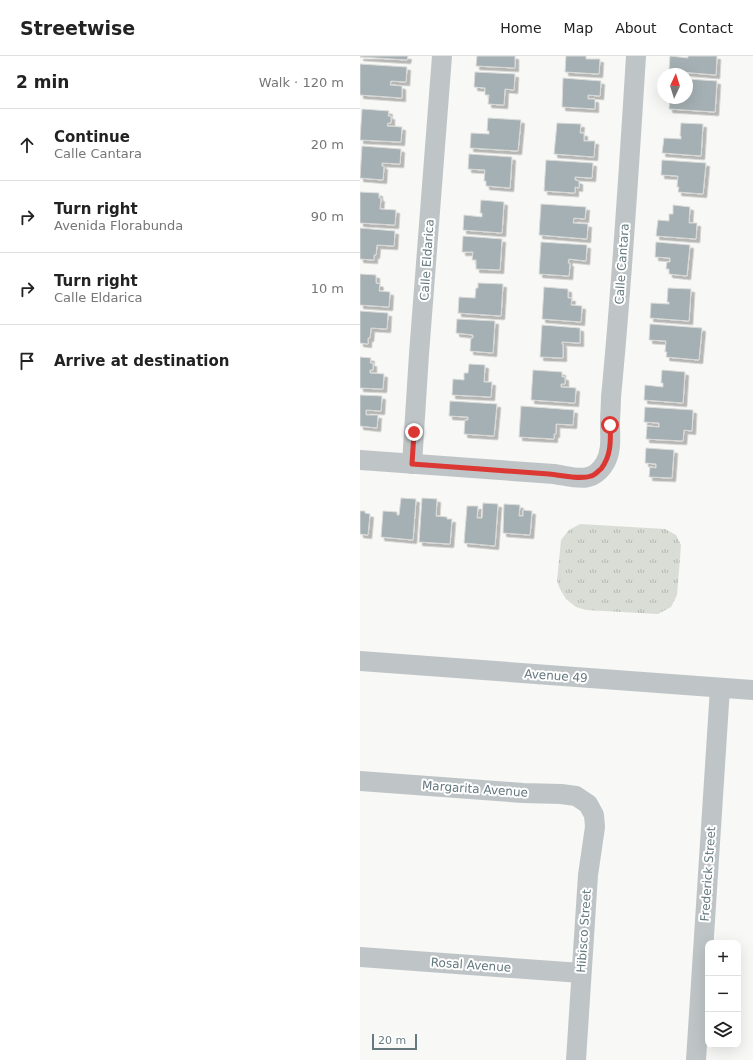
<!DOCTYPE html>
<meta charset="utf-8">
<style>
body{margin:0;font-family:"DejaVu Sans",sans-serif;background:#f6f6f6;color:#222}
.controls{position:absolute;right:12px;bottom:12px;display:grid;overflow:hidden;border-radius:8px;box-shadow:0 4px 16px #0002}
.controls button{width:36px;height:36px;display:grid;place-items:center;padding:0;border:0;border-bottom:1px solid #e0e0e0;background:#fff;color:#222;font:20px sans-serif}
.compass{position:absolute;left:297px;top:12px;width:36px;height:36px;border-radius:50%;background:#fff;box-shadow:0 4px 16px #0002;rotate:4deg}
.scale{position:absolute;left:12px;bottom:10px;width:45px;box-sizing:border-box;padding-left:4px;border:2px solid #65797f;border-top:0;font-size:11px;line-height:14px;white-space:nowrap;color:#65797f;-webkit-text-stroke:3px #fff;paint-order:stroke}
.stop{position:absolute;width:12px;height:12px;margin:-9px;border:3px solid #db3833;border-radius:50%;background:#fff}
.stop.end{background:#db3833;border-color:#fff;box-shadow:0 1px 4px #0008}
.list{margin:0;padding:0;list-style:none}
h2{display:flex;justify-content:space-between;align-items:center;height:52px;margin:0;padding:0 16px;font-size:17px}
h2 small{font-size:13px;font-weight:400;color:#767676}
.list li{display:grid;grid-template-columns:26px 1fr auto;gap:12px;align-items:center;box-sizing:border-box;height:72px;padding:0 16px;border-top:1px solid #e0e0e0}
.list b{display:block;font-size:15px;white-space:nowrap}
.list p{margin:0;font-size:13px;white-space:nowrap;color:#767676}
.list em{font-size:13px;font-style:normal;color:#767676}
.icon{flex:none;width:22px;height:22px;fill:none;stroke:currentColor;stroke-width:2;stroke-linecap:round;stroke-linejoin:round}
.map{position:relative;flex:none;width:393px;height:1004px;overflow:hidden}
header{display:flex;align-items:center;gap:24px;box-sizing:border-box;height:56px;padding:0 20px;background:#fff;border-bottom:1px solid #e0e0e0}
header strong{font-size:19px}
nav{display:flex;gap:22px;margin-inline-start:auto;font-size:14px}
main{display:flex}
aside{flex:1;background:#fff}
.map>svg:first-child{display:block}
.grass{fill:url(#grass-tufts)}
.building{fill:#a4b0b3;stroke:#dadad8;filter:url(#shadow)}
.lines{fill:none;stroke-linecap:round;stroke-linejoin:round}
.minor{stroke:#bfc5c7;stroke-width:20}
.route{stroke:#db3833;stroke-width:5}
.labels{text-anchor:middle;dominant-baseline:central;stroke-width:4;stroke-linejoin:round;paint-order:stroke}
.street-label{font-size:12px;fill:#65797f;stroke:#fff}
</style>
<header>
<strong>Streetwise</strong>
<nav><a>Home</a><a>Map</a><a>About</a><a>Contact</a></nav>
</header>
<main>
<aside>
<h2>2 min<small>Walk · 120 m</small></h2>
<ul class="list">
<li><svg class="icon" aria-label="ahead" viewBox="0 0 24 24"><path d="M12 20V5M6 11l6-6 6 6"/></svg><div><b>Continue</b><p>Calle Cantara</p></div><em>20 m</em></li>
<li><svg class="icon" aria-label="right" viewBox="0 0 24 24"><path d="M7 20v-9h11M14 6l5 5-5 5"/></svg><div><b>Turn right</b><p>Avenida Florabunda</p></div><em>90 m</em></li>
<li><svg class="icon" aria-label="right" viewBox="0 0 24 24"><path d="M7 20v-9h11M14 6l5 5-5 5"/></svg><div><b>Turn right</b><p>Calle Eldarica</p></div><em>10 m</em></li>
<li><svg class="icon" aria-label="arrive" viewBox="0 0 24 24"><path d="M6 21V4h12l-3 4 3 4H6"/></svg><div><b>Arrive at destination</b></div></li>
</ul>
</aside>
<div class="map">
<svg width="393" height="1004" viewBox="0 0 393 1004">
<defs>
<pattern id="grass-tufts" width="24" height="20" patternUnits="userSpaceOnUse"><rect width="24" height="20" fill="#d9ddd5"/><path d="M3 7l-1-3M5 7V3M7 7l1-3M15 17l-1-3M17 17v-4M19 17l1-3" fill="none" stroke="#b4b8b2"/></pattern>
<filter id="shadow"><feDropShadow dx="3.5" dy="3.5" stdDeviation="0" flood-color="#0004"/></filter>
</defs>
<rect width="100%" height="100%" fill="#f8f8f6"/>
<path class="grass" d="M220 468 305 473 316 479 321 489 317 539 311 551 298 558 226 554 216 551 206 543 200 533 197 525 201 484 209 474Z"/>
<g class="building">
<path d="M0 0H48L47 4 0 1Z"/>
<path d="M117 0H155V12L116 10Z"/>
<path d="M206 0H226V3H240L239 18 205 16Z"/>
<path d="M310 0 328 2V0H357L356 19 309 15Z"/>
<path d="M0 8 47 11 46 26 31 25 30 29 42 30V42L0 39Z"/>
<path d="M115 16 155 18 154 34 145 33 144 49 128 48 129 39H125V32L114 31Z"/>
<path d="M203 22 241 25 240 40 228 39V43H235V53L202 51Z"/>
<path d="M327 23 357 25 355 56 309 53 310 42H327Z"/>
<path d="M2 53 29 55 28 60H31V67H28L27 70 42 71 41 86 0 84Z"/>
<path d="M128 62 161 64 158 95 110 92 111 77 129 78V75H127Z"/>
<path d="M197 67 221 68 220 77H224V85H235L234 101 194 98Z"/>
<path d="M321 67 343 68 341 100 302 97 304 82 321 83V80H320Z"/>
<path d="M2 90 41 93 40 108 22 107V110H24L23 124 0 122Z"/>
<path d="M109 98 152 101 150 132 126 130V125H124L125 114 108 113Z"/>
<path d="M186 104 233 107 232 122 215 121V124L219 125V132L215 131V137L184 135Z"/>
<path d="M302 104 346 107 343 138 318 136 319 131H317L318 120 301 119Z"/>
<path d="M0 136 19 137V142H21L20 153 36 154 35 169 0 167Z"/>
<path d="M121 144 144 146 142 177 103 174 104 159 122 161V157H120Z"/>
<path d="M181 148 226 151 225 163 214 162 213 167 228 168 227 183 179 179Z"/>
<path d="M313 149 330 151 329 167H337L336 183 296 180 298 164 309 165V158H313Z"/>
<path d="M0 172 35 175 34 190 17 189 16 199H14V204L0 203Z"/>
<path d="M103 180 142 183 140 214 116 213V204H112L113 196H102Z"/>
<path d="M181 186 227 189 226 205 209 203 208 207H210L209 220 179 218Z"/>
<path d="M296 186 330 189 327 220 309 218V213H306L307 206H310V202L295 201Z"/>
<path d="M0 218 16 219V227L20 228 19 235 30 236 29 251 0 249Z"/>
<path d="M118 227 143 228 141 260 98 257 99 241 115 242 116 232H118Z"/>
<path d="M184 231 208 233V242H212L211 249 222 250 221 266 182 263Z"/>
<path d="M308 232 331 233 329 265 290 262 291 247 309 248V246H307Z"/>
<path d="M0 255 28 257 27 273 11 272 10 282H8V288L0 287Z"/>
<path d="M97 263 135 265 133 297 110 295 111 282H113V279L96 277Z"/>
<path d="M290 268 342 272 339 304 306 301 307 296H305L306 285 289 284Z"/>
<path d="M182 269 220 272V287L202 286V288H203V302L180 301Z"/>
<path d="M0 301 11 302 10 307H13V314H10V317L24 318 23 333 0 332Z"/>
<path d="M109 308 125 309 124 326H132L131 341 92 339 93 323 104 324V317H108Z"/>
<path d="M173 314 202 316V321H205V328H201V331L216 332 215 347 171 344Z"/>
<path d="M302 314 325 316 323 347 284 344 285 329 303 331V327H301Z"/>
<path d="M0 339 22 340 21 355 6 354V359H18L17 372 0 370Z"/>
<path d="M90 345 137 348 134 380 104 378 105 364H108V361L89 360Z"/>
<path d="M161 350 214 354 213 369 196 368V378H194V383L159 381Z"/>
<path d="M285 351 333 354 332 375 324 374 323 385 286 383 287 370 299 371V367L284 366Z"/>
<path d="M286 392 314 394 312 422 289 421 290 411 296 412V408L285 407Z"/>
<path d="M41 442 56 443 53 484 21 481 23 455 37 456V459H39Z"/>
<path d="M62 442 77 443 76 460 87 461V463H92L90 488 59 486Z"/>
<path d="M123 447 138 448 135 490 104 487 107 450H118L117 462H122Z"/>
<path d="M144 448 160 449 159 460H163V454L172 455 170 479 143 477Z"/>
<path d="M0 455H5V457L10 458 8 479 0 478Z"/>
</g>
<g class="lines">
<g class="minor">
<path d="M0 404 194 418C215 421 232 429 245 407 252 395 250 381 250 368 250 359 251 350 251 341 262 228 269 114 276 0"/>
<path d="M52 408 59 298 82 0"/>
<path d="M0 605 393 634"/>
<path d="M0 725 163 737 201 738 216 740 228 748 234 759 235 771 228 819 216 1004"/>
<path d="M0 901 221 917"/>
<path d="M336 1004 360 632"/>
</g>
</g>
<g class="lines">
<path class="route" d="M54 376 52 408C98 411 143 415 189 418 201 419 221 424 231 420 235 419 238 415 241 413 251 400 251 385 250 369"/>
</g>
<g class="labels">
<g class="street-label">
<text transform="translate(67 204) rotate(-86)">Calle Eldarica</text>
<text transform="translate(262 208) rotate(-86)">Calle Cantara</text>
<text transform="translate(196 620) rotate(4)">Avenue 49</text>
<text transform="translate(115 733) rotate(4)">Margarita Avenue</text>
<text transform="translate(348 818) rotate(-86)">Frederick Street</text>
<text transform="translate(224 875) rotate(-86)">Hibisco Street</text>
<text transform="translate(111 909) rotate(4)">Rosal Avenue</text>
</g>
</g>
</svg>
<div class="controls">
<button>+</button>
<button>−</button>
<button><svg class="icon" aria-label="layers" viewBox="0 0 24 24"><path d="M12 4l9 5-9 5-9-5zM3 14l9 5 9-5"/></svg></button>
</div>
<svg class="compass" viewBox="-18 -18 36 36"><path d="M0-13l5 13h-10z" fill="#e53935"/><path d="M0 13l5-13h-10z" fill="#767676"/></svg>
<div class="scale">20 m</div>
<div class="stop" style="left:250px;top:369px"></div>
<div class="stop end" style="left:54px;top:376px"></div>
</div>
</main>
